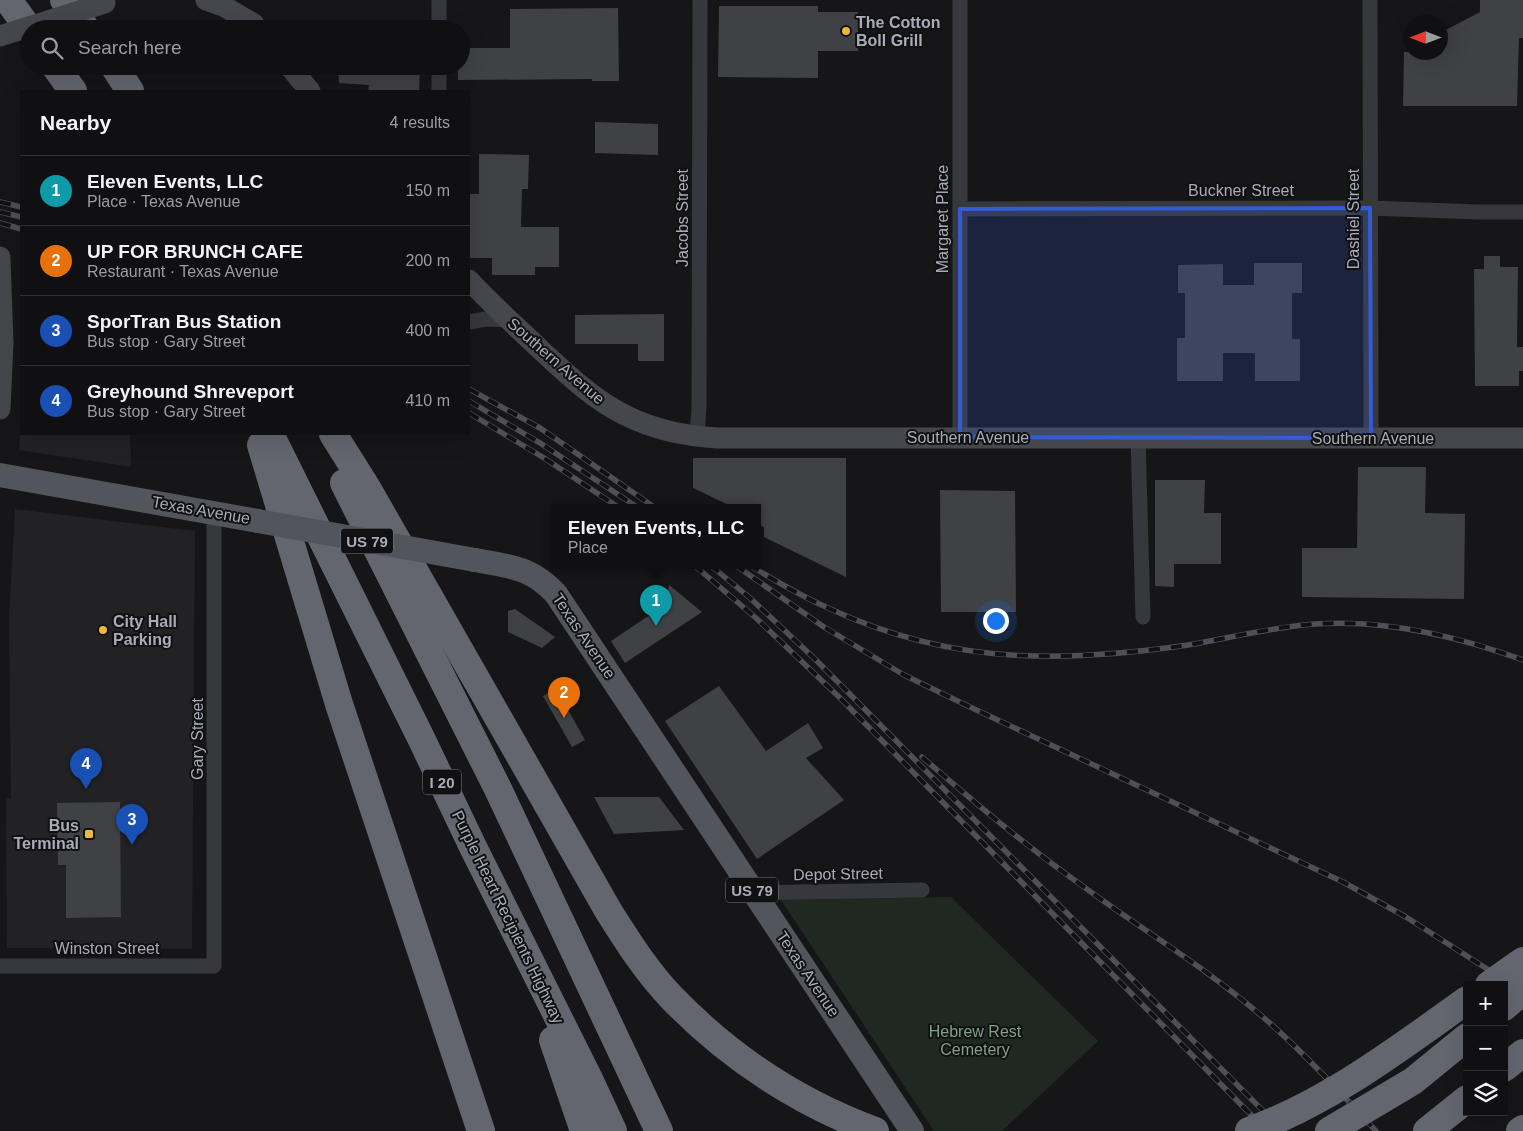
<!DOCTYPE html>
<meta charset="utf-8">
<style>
body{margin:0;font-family:Arial,sans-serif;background:#1e1e20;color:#f1f3f6}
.controls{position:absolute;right:15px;bottom:15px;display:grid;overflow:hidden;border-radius:0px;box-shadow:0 5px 20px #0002}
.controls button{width:45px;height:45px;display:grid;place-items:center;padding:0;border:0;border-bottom:1px solid #303032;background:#101012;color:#f1f3f6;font:25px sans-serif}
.compass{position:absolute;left:1403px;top:15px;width:45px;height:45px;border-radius:50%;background:#101012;box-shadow:0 5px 20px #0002;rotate:270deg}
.you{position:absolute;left:995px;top:620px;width:18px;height:18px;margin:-12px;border:4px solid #fff;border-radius:50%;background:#1a73e8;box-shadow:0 0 0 8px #1a73e833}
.badge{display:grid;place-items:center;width:32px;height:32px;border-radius:50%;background:#8c9099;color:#fff;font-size:16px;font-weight:700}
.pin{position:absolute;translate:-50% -41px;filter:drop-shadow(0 1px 2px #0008)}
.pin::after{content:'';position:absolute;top:26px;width:18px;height:15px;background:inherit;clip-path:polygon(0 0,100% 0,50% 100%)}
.popup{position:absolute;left:551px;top:504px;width:210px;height:65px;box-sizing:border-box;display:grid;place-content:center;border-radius:0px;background:#101012;filter:drop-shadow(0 1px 4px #0005);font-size:16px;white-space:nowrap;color:#9c9d9f}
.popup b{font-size:19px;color:#f1f3f6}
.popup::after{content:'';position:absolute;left:50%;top:100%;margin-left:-10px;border:10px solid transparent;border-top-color:#101012}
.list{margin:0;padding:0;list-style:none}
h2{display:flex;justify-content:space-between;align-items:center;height:65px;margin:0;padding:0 20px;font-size:21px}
h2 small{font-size:16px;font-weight:400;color:#9c9d9f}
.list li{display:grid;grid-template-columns:32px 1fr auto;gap:15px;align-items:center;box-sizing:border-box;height:70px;padding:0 20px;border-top:1px solid #303032}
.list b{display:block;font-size:19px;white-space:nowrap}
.list p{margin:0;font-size:16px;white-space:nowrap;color:#9c9d9f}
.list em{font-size:16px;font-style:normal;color:#9c9d9f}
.icon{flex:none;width:28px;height:28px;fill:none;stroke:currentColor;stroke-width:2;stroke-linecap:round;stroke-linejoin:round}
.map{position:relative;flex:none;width:1523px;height:1131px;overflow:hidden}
.search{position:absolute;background:#101012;box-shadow:0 5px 20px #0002;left:20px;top:20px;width:450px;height:55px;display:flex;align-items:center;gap:12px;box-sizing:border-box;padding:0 18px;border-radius:28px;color:#9c9d9f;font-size:19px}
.panel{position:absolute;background:#101012;box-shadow:0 5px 20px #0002;left:20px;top:90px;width:450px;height:345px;border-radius:0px}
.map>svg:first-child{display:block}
.built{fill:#222225}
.green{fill:#202822}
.building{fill:#404145}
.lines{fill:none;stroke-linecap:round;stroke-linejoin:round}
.street{stroke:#37383d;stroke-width:15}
.secondary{stroke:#45474d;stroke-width:21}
.primary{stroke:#53555c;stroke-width:24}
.highway{stroke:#63666e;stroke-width:28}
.rail-casing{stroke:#4e5056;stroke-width:5.5}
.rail{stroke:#111113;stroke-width:4;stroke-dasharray:11;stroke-linecap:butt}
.secondary-bridge{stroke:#45474d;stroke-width:21}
.primary-bridge{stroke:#53555c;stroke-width:24}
.highway-bridge{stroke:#63666e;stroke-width:28}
.marked{fill:#325cd3;fill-opacity:0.2;stroke:#325cd3;stroke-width:4;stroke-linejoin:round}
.poi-dot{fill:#ecba3a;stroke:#111113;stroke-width:2}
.labels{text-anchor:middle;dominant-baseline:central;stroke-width:4;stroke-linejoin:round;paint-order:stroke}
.shield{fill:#111113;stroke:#7b7e86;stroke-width:1}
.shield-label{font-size:15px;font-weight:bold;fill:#a9acb8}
.poi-label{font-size:16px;font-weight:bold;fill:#a9acb8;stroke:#111113;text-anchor:start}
.street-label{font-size:16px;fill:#a9acb8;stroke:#111113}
.park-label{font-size:16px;fill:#80a284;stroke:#111113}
</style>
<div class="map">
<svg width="1523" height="1131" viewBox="0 0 1523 1131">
<rect width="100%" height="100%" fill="#161618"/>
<g class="built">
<path d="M21 416V434H130L131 467 19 450Z"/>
<path d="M15 509 195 531 192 949 7 948 6 799 11 798 9 619Z"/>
</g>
<path class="green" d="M951 897 1098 1041 1002 1131H934L781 900Z"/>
<g class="building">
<path d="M1480 0H1523V38H1519L1517 106H1403L1404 52H1440V33L1480 12Z"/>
<path d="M719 6H818V12H858V51H818V78L718 77Z"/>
<path d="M618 8 619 81H592V79L458 80V66H461V48H510V9Z"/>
<path d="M420 66 419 91H368L369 85 339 83 338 69Z"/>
<path d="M595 122 658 124V155L595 153Z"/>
<path d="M479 154 529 155 528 189H522L521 227H559V267H535V275H492V258H469V194H479Z"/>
<path d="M1484 256H1500V267H1518L1517 347H1523V371H1519V386H1475L1474 269H1484Z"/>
<path d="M1254 263H1302V293H1292V339H1300V381H1255V353H1223V381H1177V338H1185V293H1178V265L1223 264V285H1254Z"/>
<path d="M664 314V361H638V344H575V315Z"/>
<path d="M693 458H846V577L764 537V527L757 524V507H733L693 488Z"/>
<path d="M1358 467H1426L1425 513 1465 514 1464 599 1302 597V548H1357Z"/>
<path d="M1155 480H1205L1204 513H1221V564H1174V587L1155 586Z"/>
<path d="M940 490 1015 491 1016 612H941Z"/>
<path d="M669 585 702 612 625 663 611 641 666 604Z"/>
<path d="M515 609 555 637 542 648 508 632V611Z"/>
<path d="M719 686 766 751 808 723 823 748 806 758 844 800 757 859 665 721Z"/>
<path d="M556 688 585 740 572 747 543 696Z"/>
<path d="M594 797H659L684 830 614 834Z"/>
<path d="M120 802 121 917 66 918V865H58L57 803Z"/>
</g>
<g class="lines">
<g class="street">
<path d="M960 0V437"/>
<path d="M1370 0 1371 438"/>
<path d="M439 29V0"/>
<path d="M439 91V66"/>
<path d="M960 209 1370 208 1478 212H1523"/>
<path d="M469 322 486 319 509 320"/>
<path d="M697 437 699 407 700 0"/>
<path d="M1138 437 1143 617"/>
<path d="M754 893 922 890"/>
<path d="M0 966H214V513"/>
</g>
<g class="secondary">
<path d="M206 0 225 7 254 24"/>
<path d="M289 66 310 91"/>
<path d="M0 257 3 343 0 409"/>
<path d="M469 280C492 305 518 328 543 352 568 375 594 400 625 415 654 430 685 436 717 438H1523"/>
</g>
<g class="primary">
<path d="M0 475 258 521"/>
<path d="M475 560C510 567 530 566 556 594L912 1131"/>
</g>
<g class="highway">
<path d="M8 0 29 29"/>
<path d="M64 0 86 29"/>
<path d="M55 66 73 91"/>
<path d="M114 66 130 91"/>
<path d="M270 434 421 738 473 847 588 1077 613 1131"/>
<path d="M333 434 367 488 609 912C628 942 647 972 672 998 729 1057 799 1103 875 1131"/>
<path d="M261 445 339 704 481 1131"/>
<path d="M344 483 498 789 659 1131"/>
<path d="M553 1040 584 1131"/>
<path d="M1504 1068 1523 1053"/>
<path d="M1427 1131 1467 1099"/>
<path d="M1520 1131 1523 1129"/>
</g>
<defs>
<g id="rail">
<path d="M0 202 21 207"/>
<path d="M0 212 21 217"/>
<path d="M0 223 21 229"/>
<path d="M469 389 540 428 654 507"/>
<path d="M469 401 540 443 637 507"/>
<path d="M469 413 544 458 618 507"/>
<path d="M694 565 756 618 838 696 1267 1131"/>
<path d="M710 565 750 598 815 659 1283 1131"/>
<path d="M735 565 824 627 904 675 968 706 1343 882 1406 917 1523 992"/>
<path d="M749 565C774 580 799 595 826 607 892 638 963 655 1036 656 1084 657 1140 652 1188 645 1230 638 1272 627 1315 624 1385 619 1457 636 1523 660"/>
<path d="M922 757C974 802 1027 847 1084 887 1144 931 1208 969 1264 1018 1304 1053 1340 1092 1376 1131"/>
</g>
</defs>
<use href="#rail" class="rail-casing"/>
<use href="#rail" class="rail"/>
<path class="secondary-bridge" d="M0 36 105 3"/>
<path class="primary-bridge" d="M258 521 475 560"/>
<g class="highway-bridge">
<path d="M1489 985 1523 961"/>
<path d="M1504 1007 1523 991"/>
<path d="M1249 1131C1329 1102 1398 1049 1467 1000"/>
<path d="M1329 1131 1413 1081 1467 1037"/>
</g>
</g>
<path class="marked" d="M1370 208 1371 438 960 437V209Z"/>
<g class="poi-dot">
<circle cx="846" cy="31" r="5"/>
<circle cx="103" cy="630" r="5"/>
<rect x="84" y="829" width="10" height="10" rx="2.5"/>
</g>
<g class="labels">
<g class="shield">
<rect x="341" y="528.5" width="52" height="25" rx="4"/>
<rect x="423" y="769.5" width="38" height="25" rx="4"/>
<rect x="726" y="877.5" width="52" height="25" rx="4"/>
</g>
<g class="shield-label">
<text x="367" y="541">US 79</text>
<text x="442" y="782">I 20</text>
<text x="752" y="890">US 79</text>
</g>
<g class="poi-label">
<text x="856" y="22">The Cotton<tspan x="856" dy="18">Boll Grill</tspan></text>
<text x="113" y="621">City Hall<tspan x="113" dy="18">Parking</tspan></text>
<text x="79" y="825" text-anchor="end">Bus<tspan x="79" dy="18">Terminal</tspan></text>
</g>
<g class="street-label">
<text x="1241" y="190">Buckner Street</text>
<text transform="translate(682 218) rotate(-90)">Jacobs Street</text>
<text transform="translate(942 219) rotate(-90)">Margaret Place</text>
<text transform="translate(1353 219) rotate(-90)">Dashiel Street</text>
<text transform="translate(556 361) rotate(41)">Southern Avenue</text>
<text x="968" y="437">Southern Avenue</text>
<text x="1373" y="438">Southern Avenue</text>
<text transform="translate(201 510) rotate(10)">Texas Avenue</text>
<text transform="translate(584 636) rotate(56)">Texas Avenue</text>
<text transform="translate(197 739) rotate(-90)">Gary Street</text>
<text transform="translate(838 874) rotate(-1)">Depot Street</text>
<text transform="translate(508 917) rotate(64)">Purple Heart Recipients Highway</text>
<text x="107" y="948">Winston Street</text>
<text transform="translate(808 974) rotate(56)">Texas Avenue</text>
</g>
<g class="park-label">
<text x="975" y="1031">Hebrew Rest<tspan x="975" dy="18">Cemetery</tspan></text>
</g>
</g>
</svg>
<div class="controls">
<button>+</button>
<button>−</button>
<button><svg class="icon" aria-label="layers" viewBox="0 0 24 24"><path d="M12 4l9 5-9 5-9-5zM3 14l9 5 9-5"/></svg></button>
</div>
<svg class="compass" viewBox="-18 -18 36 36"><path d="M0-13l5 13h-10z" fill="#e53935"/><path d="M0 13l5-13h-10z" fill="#9c9d9f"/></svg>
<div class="you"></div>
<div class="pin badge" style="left:656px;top:626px;background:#0f9aa8">1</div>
<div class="popup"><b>Eleven Events, LLC</b>Place</div>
<div class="pin badge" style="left:564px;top:718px;background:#e8710a">2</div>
<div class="pin badge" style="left:132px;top:845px;background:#1a4fb4">3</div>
<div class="pin badge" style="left:86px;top:789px;background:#1a4fb4">4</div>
<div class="search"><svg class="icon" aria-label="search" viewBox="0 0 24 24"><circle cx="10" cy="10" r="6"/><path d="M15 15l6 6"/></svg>Search here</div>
<section class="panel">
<h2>Nearby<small>4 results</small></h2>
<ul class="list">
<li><span class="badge" style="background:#0f9aa8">1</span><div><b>Eleven Events, LLC</b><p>Place · Texas Avenue</p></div><em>150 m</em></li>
<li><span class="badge" style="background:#e8710a">2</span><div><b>UP FOR BRUNCH CAFE</b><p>Restaurant · Texas Avenue</p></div><em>200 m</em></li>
<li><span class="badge" style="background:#1a4fb4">3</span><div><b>SporTran Bus Station</b><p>Bus stop · Gary Street</p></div><em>400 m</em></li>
<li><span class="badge" style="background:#1a4fb4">4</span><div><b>Greyhound Shreveport</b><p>Bus stop · Gary Street</p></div><em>410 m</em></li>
</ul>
</section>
</div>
